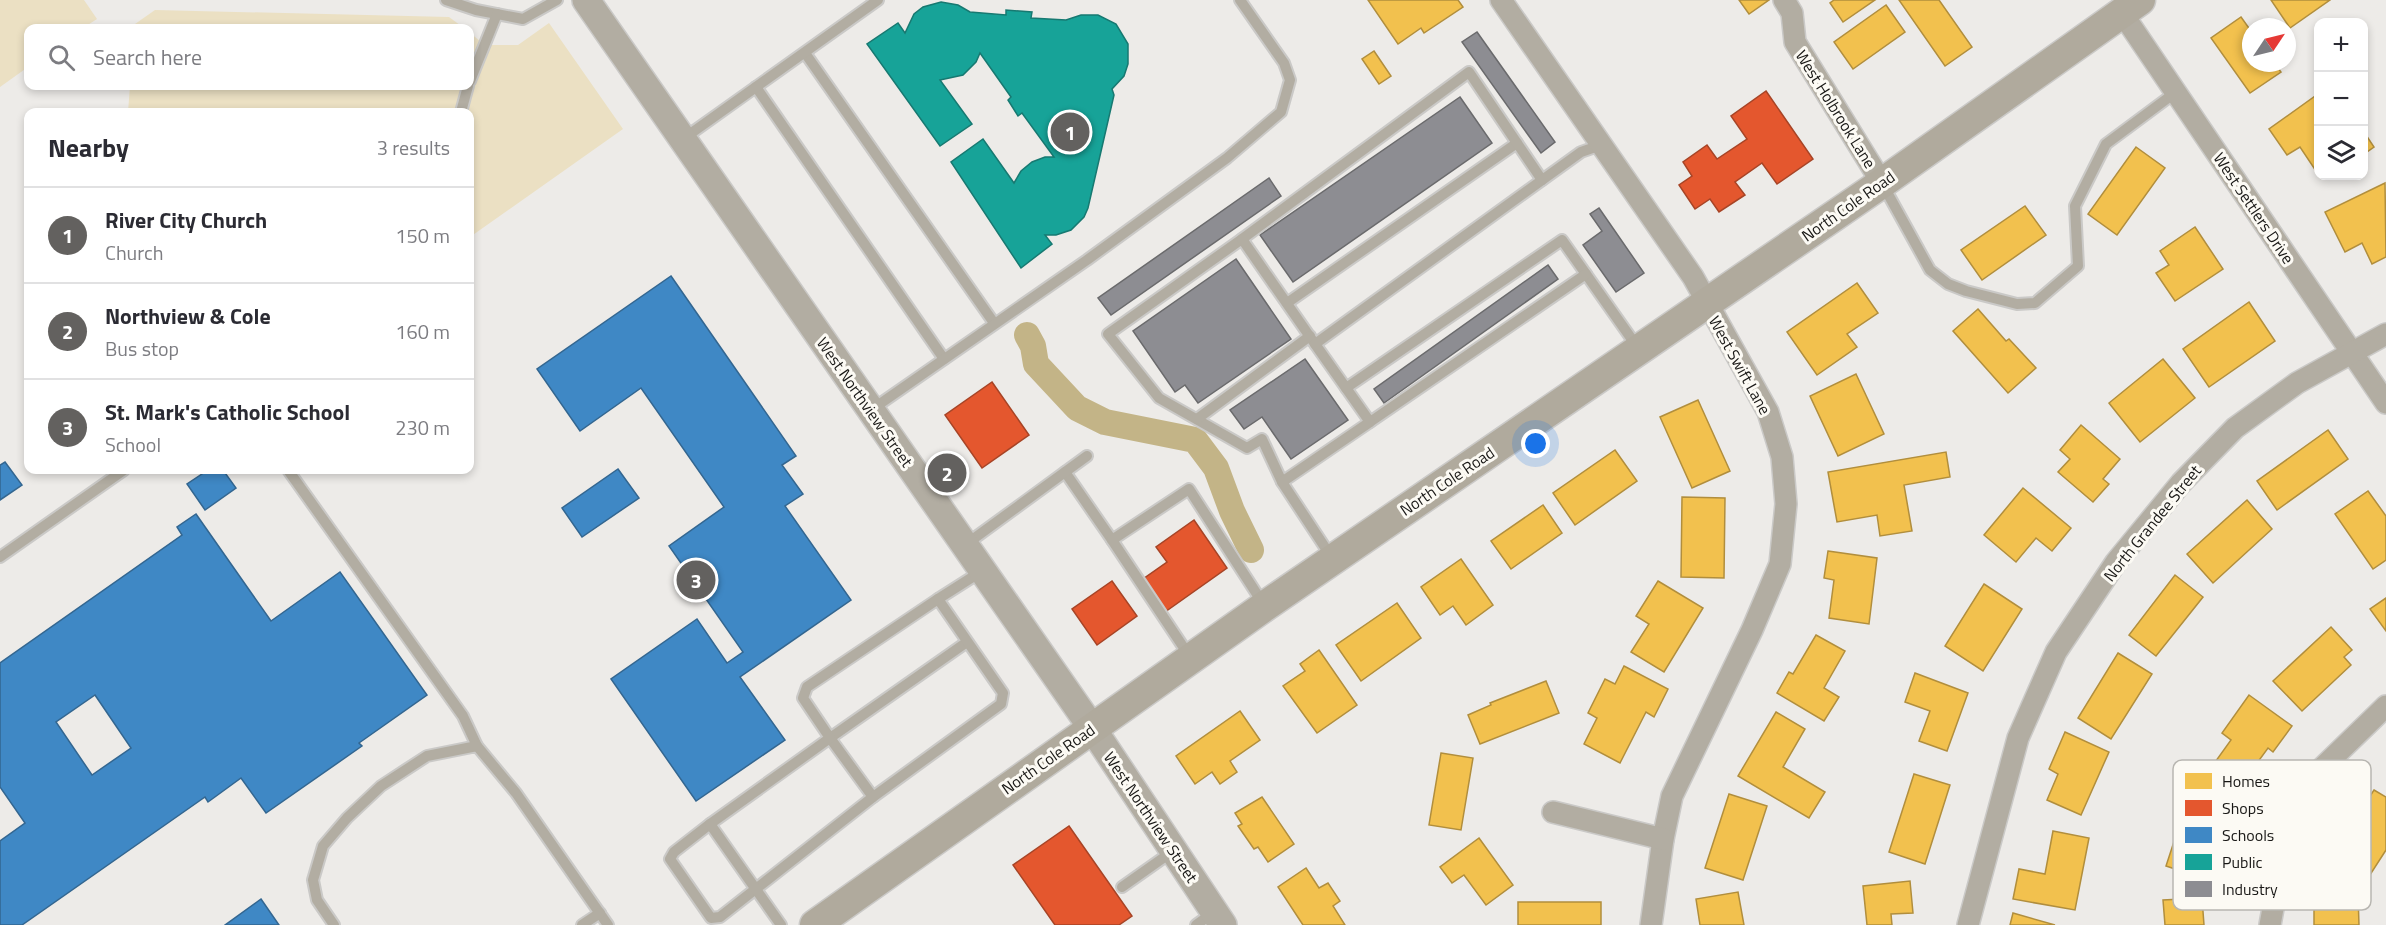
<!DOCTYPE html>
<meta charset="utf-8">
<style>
body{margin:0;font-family:"Titillium Web",sans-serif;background:#f2f2f3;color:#2b2b33}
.controls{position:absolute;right:18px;top:18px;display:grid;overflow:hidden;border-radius:12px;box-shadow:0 3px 9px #0003}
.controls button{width:54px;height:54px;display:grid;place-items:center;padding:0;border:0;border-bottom:2px solid #e1e1e2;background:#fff;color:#2b2b33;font:30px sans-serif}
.compass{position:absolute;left:2242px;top:18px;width:54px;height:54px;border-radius:50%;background:#fff;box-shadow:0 3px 9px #0003;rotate:55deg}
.you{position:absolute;left:1536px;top:444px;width:21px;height:21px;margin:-15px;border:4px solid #fff;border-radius:50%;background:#1a73e8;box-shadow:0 0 0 9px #1a73e833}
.badge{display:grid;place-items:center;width:39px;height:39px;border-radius:50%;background:#63615f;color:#fff;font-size:20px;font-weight:700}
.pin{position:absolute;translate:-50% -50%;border:3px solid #fff;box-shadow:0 2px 6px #0006}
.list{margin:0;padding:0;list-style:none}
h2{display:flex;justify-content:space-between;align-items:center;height:78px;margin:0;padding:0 24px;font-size:26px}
h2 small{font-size:20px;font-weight:400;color:#7c7c81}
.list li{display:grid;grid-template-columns:39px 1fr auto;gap:18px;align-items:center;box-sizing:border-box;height:96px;padding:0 24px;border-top:2px solid #e1e1e2}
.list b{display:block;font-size:22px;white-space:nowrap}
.list p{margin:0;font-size:20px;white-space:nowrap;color:#7c7c81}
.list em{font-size:20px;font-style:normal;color:#7c7c81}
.icon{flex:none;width:33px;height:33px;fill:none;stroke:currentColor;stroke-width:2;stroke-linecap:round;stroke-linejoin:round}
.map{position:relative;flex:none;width:2386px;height:925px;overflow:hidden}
.search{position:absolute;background:#fff;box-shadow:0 3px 9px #0003;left:24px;top:24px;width:450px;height:66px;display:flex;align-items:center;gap:15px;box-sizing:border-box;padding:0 21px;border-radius:12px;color:#7c7c81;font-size:22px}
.panel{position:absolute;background:#fff;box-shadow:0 3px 9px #0003;left:24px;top:108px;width:450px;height:366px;border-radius:12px}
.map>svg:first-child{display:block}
.green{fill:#ebe0c3}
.homes{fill:#f2c14e;stroke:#b18e3d;stroke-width:1.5}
.shops{fill:#e4572e;stroke:#a74426;stroke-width:1.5}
.schools{fill:#3f88c5;stroke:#336690;stroke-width:1.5;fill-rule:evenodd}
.public{fill:#17a398;stroke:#177971;stroke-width:1.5}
.industry{fill:#8d8d92;stroke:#6a6a6c;stroke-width:1.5}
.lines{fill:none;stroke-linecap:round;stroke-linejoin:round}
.canal{stroke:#c3b487;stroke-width:26}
.service-casing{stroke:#cac9c7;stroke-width:14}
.minor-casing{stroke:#cac9c7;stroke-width:24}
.tertiary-casing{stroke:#cac9c7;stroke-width:30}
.secondary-casing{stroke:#cac9c7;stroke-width:33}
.service{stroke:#b2ada2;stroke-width:10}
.minor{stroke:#b2ada2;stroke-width:21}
.tertiary{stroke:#b2ada2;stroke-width:27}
.secondary{stroke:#b0aa9d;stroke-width:30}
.labels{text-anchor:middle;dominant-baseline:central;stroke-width:6;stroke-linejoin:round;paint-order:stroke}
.street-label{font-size:16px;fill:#181715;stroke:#fcfaf4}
.key{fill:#fcfaf4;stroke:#b8b6b1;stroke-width:1.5}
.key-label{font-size:16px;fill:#181715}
</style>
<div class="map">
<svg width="2386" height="925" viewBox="0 0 2386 925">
<rect width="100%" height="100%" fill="#edebe8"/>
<g class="green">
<path d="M0 0H84L97 19 83 28H28V67L0 87Z"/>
<path d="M155 10 449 17 464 28H135V24Z"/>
<path d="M549 23 623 129 470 237V112H128L130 86H470V33L485 45H518Z"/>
</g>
<g class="homes">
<path d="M1368 0H1458L1463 7 1424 33 1421 28 1398 44Z"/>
<path d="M1739 0H1769L1749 14Z"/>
<path d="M1834 0H1875L1843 22 1830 3Z"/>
<path d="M1899 0H1939L1972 47 1945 66Z"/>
<path d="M2271 0H2330L2290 28Z"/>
<path d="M1886 5 1905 32 1853 69 1834 42Z"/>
<path d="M2241 17 2251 31V63H2274L2281 72 2250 93 2211 38Z"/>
<path d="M1374 51 1391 76 1379 84 1362 59Z"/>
<path d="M2318 94V174L2300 147 2287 155 2269 129Z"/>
<path d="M2364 132 2374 147 2364 154Z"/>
<path d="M2136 147 2165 168 2117 235 2088 214Z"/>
<path d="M2385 183 2386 257 2372 264 2362 243 2345 252 2325 212Z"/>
<path d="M2025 206 2046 235 1982 280 1961 250Z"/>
<path d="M2195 227 2223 269 2175 301 2156 273 2169 265 2160 251Z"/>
<path d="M1857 283 1878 313 1847 334 1857 347 1817 375 1787 332Z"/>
<path d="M2249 302 2275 341 2209 387 2183 349Z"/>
<path d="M1978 309 2006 341 2009 339 2036 368 2008 393 1953 331Z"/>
<path d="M2163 359 2195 398 2140 442 2109 403Z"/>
<path d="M1856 374 1884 434 1838 456 1810 396Z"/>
<path d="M1698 400 1730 471 1692 488 1660 417Z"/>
<path d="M2081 425 2120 459 2103 479 2109 484 2093 502 2058 472 2070 459 2060 450Z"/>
<path d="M2328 430 2348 459 2277 510 2257 481Z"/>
<path d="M1615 450 1637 481 1575 525 1553 493Z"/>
<path d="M1946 452 1950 477 1904 485 1912 531 1880 536 1877 515 1837 522 1828 472Z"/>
<path d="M2023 488 2071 528 2052 551 2036 538 2016 562 1984 535Z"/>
<path d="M2368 491 2386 516V560L2373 569 2335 514Z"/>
<path d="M1682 497 1725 498 1724 578 1681 577Z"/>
<path d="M2247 500 2272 529 2213 583 2187 554Z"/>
<path d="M1543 505 1562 533 1511 569 1491 541Z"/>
<path d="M1828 551 1877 558 1869 624 1829 618 1834 580 1824 578Z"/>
<path d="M1461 559 1493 605 1466 625 1453 606 1440 615 1421 587Z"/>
<path d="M2175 575 2203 597 2156 656 2129 635Z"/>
<path d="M1658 581 1703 608 1664 672 1631 652 1649 624 1636 616Z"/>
<path d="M1984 584 2022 609 1983 671 1945 646Z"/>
<path d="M2386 598V631L2370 609Z"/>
<path d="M1397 603 1421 638 1361 681 1336 645Z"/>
<path d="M2331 627 2352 650 2344 657 2351 665 2302 711 2273 681Z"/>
<path d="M1816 635 1845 651 1824 688 1839 697 1824 721 1777 693 1789 672 1793 674Z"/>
<path d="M1319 650 1357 705 1317 733 1283 686 1305 671 1300 664Z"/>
<path d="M2118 653 2152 674 2111 739 2078 718Z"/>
<path d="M1624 666 1668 689 1654 717 1646 712 1620 763 1584 744 1597 718 1588 713 1605 679 1615 684Z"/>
<path d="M1915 673 1968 693 1947 751 1919 741 1930 711 1905 702Z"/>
<path d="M1546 681 1559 713 1480 744 1468 715 1491 705 1490 703Z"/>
<path d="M2249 695 2292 726 2273 752 2268 748 2241 785 2213 765 2231 740 2222 733Z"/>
<path d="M1240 711 1260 740 1230 761 1237 772 1220 784 1212 772 1195 784 1176 756Z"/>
<path d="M1776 712 1805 729 1783 767 1825 792 1809 818 1738 776Z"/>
<path d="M2065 732 2109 752 2081 815 2047 800 2058 774 2049 769Z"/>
<path d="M1441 753 1473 758 1461 830 1429 825Z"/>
<path d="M1914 774 1950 785 1925 864 1889 852Z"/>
<path d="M2374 790 2386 797V850L2368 878 2332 854Z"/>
<path d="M1729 794 1767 806 1743 880 1705 868Z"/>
<path d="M2200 795 2239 808 2214 882 2166 866 2182 817 2191 821Z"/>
<path d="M1262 797 1294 844 1268 862 1258 847 1254 849 1238 826 1242 824 1235 813Z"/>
<path d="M2053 831 2089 838 2075 910 2013 899 2019 869 2045 874Z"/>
<path d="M1479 838 1513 885 1486 905 1464 875 1452 883 1440 867Z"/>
<path d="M1306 868 1319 888 1328 883 1340 901 1333 906 1345 925H1303L1278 887Z"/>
<path d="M1910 881 1913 913 1891 914 1892 925H1867L1863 886Z"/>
<path d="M1738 892 1744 925H1700L1696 899Z"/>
<path d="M2314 894H2358L2359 925H2314Z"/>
<path d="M2202 898 2204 925H2165L2163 900Z"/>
<rect x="1518" y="902" width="83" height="23"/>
<path d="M2013 913 2055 925H2010Z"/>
</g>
<g class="shops">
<path d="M1766 91 1813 159 1777 184 1762 163 1735 182 1745 195 1719 212 1710 199 1695 209 1679 185 1692 176 1683 162 1707 145 1717 159 1747 139 1731 116Z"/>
<path d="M992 382 1029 435 982 468 945 415Z"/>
<path d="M1194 520 1227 568 1165 612 1143 579 1167 562 1156 547Z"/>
<path d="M1112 581 1137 616 1097 645 1072 609Z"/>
<path d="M1069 826 1132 916 1119 925H1055L1013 865Z"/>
</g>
<g class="schools">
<path d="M671 276 796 456 782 465 803 494 785 506 851 600 740 677 785 740 696 801 611 679 697 619 727 663 743 652 669 546 724 507 641 388 580 431 537 369Z"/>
<path d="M5 462 22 485 0 500V465Z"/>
<path d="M618 469 639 498 582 537 562 508Z"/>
<path d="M208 470H223L236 488 205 510 187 484Z"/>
<path d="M196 514 271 621 340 572 427 695 359 743 362 746 266 813 241 778 208 802 205 797 22 925H0V841L25 823 0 787V663L182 535 177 527ZM95 695 131 748 92 775 56 722Z"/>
<path d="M261 899 279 925H225Z"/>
</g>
<path class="public" d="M941 2 958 5 970 12 1006 15V10L1032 12 1031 18 1066 20 1081 15H1098L1116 24 1128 44V64L1124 76 1112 89 1114 95 1088 208 1084 217 1071 230 1056 235H1045L1052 244 1021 268 951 162 983 139 1014 183 1021 171 1032 162 1045 157H1054L1022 113 1018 116 1008 100 1011 97 980 53 976 62 963 75 940 80 972 124 940 146 867 44 898 23 905 33 914 14 923 7Z"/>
<g class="industry">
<path d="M1477 32 1555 142 1541 153 1462 42Z"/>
<path d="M1460 97 1492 143 1293 282 1260 235Z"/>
<path d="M1269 178 1281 196 1111 315 1098 298Z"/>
<path d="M1599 208 1644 273 1616 292 1583 245 1602 231 1590 214Z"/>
<path d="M1236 259 1291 339 1198 403 1185 385 1175 392 1133 331Z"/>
<path d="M1548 265 1558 279 1384 403 1374 389Z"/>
<path d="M1305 359 1348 420 1291 459 1262 417 1244 429 1230 410Z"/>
</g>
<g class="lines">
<path class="canal" d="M1027 335 1033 346 1036 364 1077 408 1105 422 1195 440 1216 468 1232 511 1251 550"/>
<defs>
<g id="service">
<path d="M446 0 476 10 523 19 557 0"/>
<path d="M805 53 994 323"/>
<path d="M470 81 497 14"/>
<path d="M756 87 944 359"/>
<path d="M461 112 468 86"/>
<path d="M683 139 878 0"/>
<path d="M1883 185 1930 270 1948 284 1966 291 2017 304 2035 303 2078 266 2075 206 2106 144 2176 92"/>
<path d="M1242 239 1108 334 1159 398 1247 448 1262 439 1282 482"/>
<path d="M1287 303 1517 143"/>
<path d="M1315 344 1242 239 1469 72 1542 180"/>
<path d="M1346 388 1562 240 1638 348"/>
<path d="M871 410 1087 260 1227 158 1281 112 1290 80 1284 63 1240 0"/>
<path d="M1197 419 1310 336"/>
<path d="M1370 422 1586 274"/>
<path d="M288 470 463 716 477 746"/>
<path d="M1065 472 1112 540"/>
<path d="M965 545 1087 456"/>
<path d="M0 557 124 470"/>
<path d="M1332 558 1282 482 1370 422 1315 344 1581 152 1601 145"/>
<path d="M1190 657 1112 540 1189 489 1264 605"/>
<path d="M873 797 830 738 967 642"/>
<path d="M710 824 674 852 670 859 711 918 720 917 873 797 1001 704 1003 693 938 599 982 571"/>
<path d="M1122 887 1173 851"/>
<path d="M334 925 317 900 313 880 323 846 347 818 381 786 427 756 477 746 516 793 608 925"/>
<path d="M582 925 600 913"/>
<path d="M781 925 710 824 830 738 803 698 807 687 938 599"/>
<path d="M1196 925 1214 912"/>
</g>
<g id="minor">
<path d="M1501 0 1693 277 1768 412 1782 457 1786 504 1780 564 1752 630 1672 796 1663 839 1651 925"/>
<path d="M1784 0 1792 13 1795 42 1882 183"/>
<path d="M2122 13 2386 403"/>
<path d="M1553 812 1663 839"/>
<path d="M1968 925 2018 738 2056 652 2116 562 2181 483 2235 428 2297 383 2386 334"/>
<path d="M2270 925 2285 842 2321 769 2386 706"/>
</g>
<path id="tertiary" d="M586 0 1092 728 1223 925"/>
<path id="secondary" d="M815 925 1265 606 1882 183 2140 0"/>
</defs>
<use href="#service" class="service-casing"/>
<use href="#minor" class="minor-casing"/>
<use href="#tertiary" class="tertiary-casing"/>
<use href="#secondary" class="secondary-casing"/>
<use href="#service" class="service"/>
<use href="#minor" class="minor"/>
<use href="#tertiary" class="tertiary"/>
<use href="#secondary" class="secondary"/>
</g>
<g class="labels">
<g class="street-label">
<text transform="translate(1836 109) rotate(58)">West Holbrook Lane</text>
<text transform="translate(1848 206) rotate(-35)">North Cole Road</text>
<text transform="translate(2254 208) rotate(56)">West Settlers Drive</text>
<text transform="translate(1740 365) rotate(61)">West Swift Lane</text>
<text transform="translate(865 402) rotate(55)">West Northview Street</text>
<text transform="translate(1447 481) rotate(-34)">North Cole Road</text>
<text transform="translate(2152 523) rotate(-51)">North Grandee Street</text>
<text transform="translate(1048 759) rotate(-35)">North Cole Road</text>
<text transform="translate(1151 817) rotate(56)">West Northview Street</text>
</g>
</g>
<rect x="2173" y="760" width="198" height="150" rx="9" class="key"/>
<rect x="2185" y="773" width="27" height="16" fill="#f2c14e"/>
<rect x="2185" y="800" width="27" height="16" fill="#e4572e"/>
<rect x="2185" y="827" width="27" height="16" fill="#3f88c5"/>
<rect x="2185" y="854" width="27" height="16" fill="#17a398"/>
<rect x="2185" y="881" width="27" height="16" fill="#8d8d92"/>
<g class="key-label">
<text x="2222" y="787">Homes</text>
<text x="2222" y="814">Shops</text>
<text x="2222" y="841">Schools</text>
<text x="2222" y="868">Public</text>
<text x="2222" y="895">Industry</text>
</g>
</svg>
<div class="controls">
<button>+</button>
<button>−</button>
<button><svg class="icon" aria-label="layers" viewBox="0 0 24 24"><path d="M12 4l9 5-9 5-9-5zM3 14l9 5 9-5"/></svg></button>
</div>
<svg class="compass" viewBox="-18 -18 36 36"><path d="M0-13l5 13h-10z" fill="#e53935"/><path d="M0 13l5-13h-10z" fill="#7c7c81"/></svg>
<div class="you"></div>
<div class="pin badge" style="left:1070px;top:132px">1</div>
<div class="pin badge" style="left:947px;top:473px">2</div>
<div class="pin badge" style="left:696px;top:580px">3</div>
<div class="search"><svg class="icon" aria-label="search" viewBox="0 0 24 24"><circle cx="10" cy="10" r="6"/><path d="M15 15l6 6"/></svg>Search here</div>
<section class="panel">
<h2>Nearby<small>3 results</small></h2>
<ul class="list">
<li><span class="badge">1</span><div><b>River City Church</b><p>Church</p></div><em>150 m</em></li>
<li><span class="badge">2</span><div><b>Northview &amp; Cole</b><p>Bus stop</p></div><em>160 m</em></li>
<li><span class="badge">3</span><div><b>St. Mark's Catholic School</b><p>School</p></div><em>230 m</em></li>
</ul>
</section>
</div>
